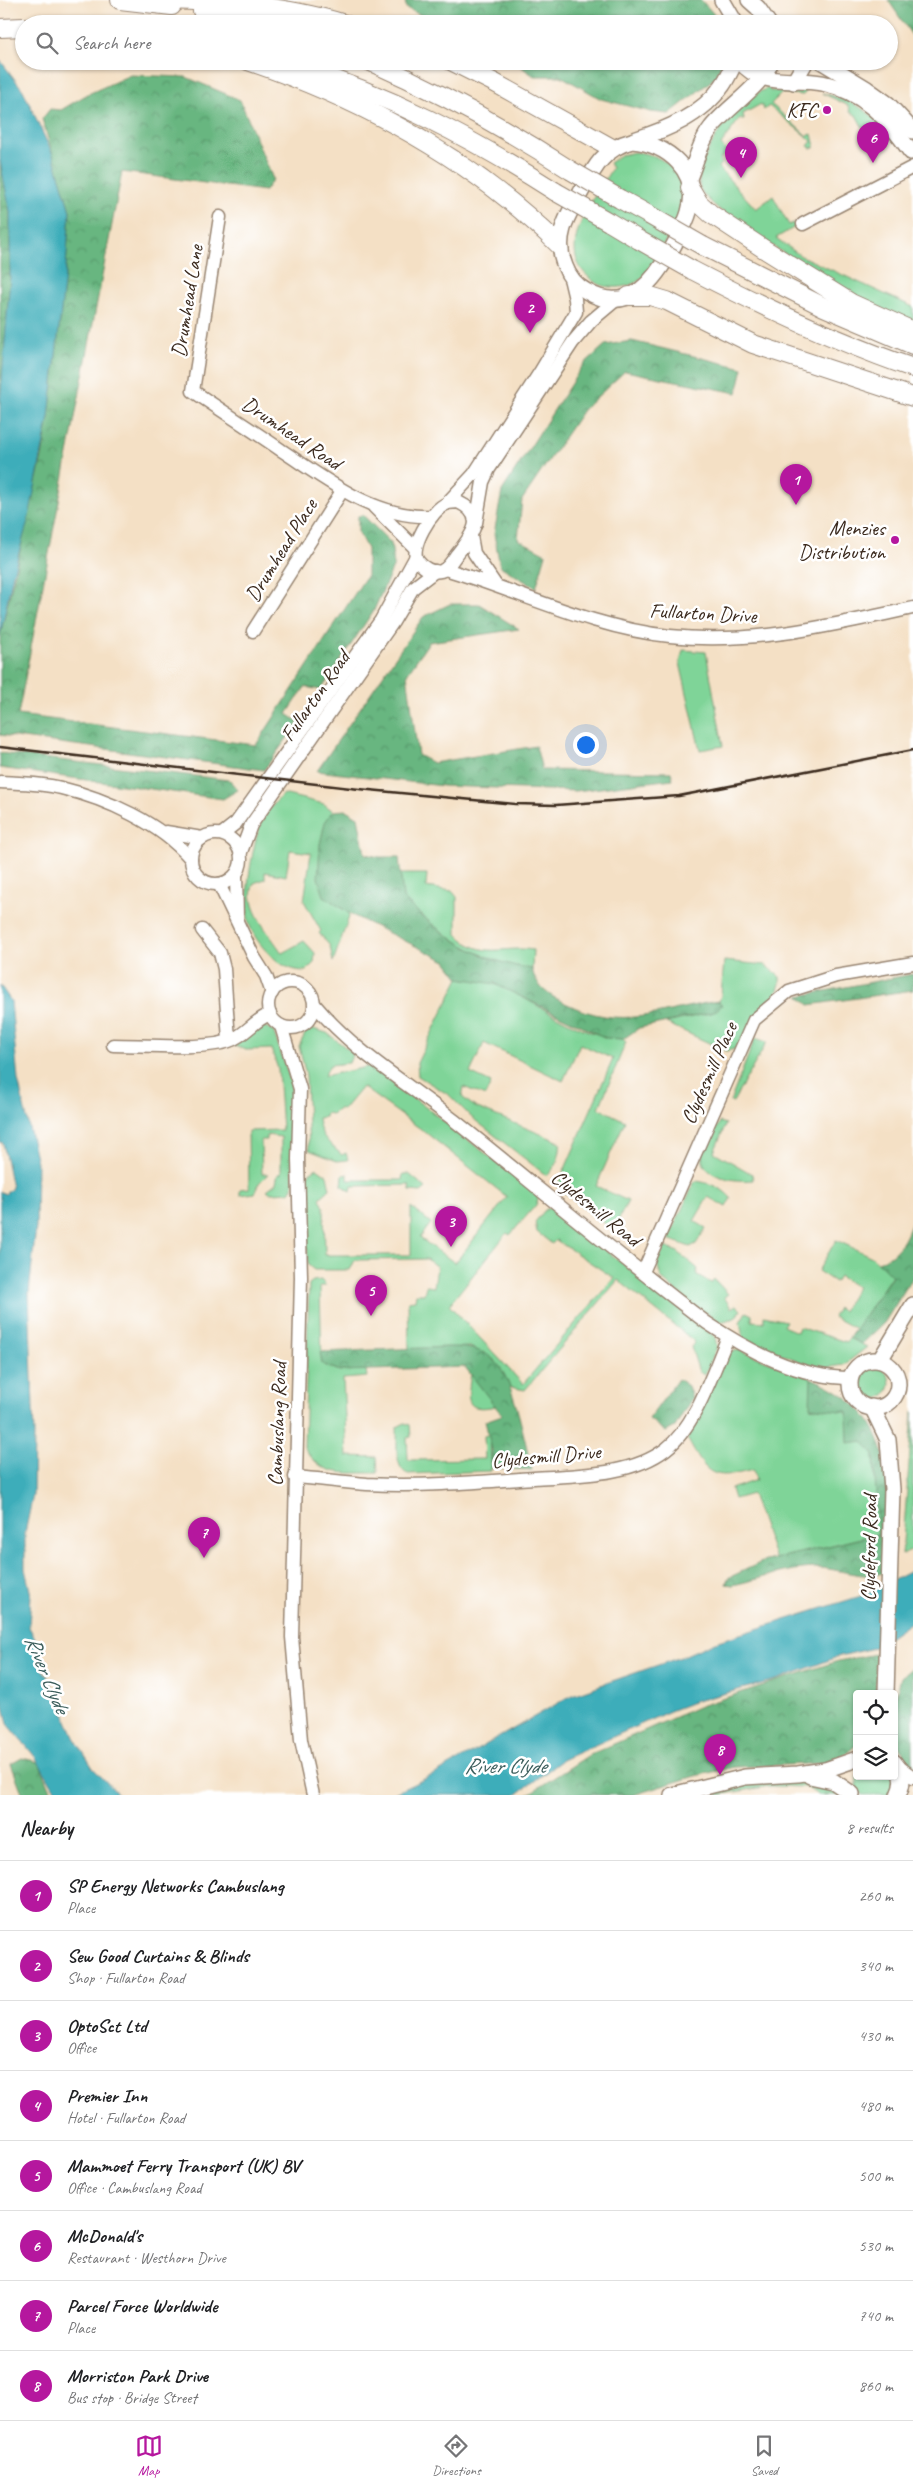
<!DOCTYPE html>
<meta charset="utf-8">
<style>
body{margin:0;font-family:Caveat,sans-serif;background:#f2f2f2;color:#202124}
.controls{position:absolute;right:15px;bottom:15px;display:grid;overflow:hidden;border-radius:5px;box-shadow:0 1px 4px #0004}
.controls button{width:45px;height:45px;display:grid;place-items:center;padding:0;border:0;border-bottom:1px solid #e0e0e0;background:#fff;color:#202124;font:25px sans-serif}
.you{position:absolute;left:585px;top:744px;width:18px;height:18px;margin:-12px;border:4px solid #fff;border-radius:50%;background:#1a73e8;box-shadow:0 0 0 8px #1a73e833}
.badge{display:grid;place-items:center;width:32px;height:32px;border-radius:50%;background:#b5179e;color:#fff;font-size:16px;font-weight:700}
.pin{position:absolute;translate:-50% -41px;filter:drop-shadow(0 1px 2px #0008)}
.pin::after{content:'';position:absolute;top:26px;width:18px;height:15px;background:inherit;clip-path:polygon(0 0,100% 0,50% 100%)}
.list{margin:0;padding:0;list-style:none}
h2{display:flex;justify-content:space-between;align-items:center;height:65px;margin:0;padding:0 20px;font-size:21px}
h2 small{font-size:16px;font-weight:400;color:#757577}
.list li{display:grid;grid-template-columns:32px 1fr auto;gap:15px;align-items:center;box-sizing:border-box;height:70px;padding:0 20px;border-top:1px solid #e0e0e0}
.list b{display:block;font-size:19px;white-space:nowrap}
.list p{margin:0;font-size:16px;white-space:nowrap;color:#757577}
.list em{font-size:16px;font-style:normal;color:#757577}
.icon{flex:none;width:28px;height:28px;fill:none;stroke:currentColor;stroke-width:2;stroke-linecap:round;stroke-linejoin:round}
.map{position:relative;flex:none;width:913px;height:1795px;overflow:hidden}
.search{position:absolute;background:#fff;box-shadow:0 1px 4px #0004;left:15px;right:15px;top:15px;height:55px;display:flex;align-items:center;gap:12px;box-sizing:border-box;padding:0 18px;border-radius:28px;color:#757577;font-size:19px}
.sheet{height:625px;background:#fff}
nav{display:flex;justify-content:space-around;align-items:center;box-sizing:border-box;height:70px;border-top:1px solid #e0e0e0;background:#fff;font-size:14px;color:#757577}
nav a{display:grid;justify-items:center;gap:2px}
nav .on{color:#b5179e}
.map>svg:first-child{display:block}
.green{fill:#7fd498;stroke:#5d7f5b}
.forest{fill:url(#forest-crowns);stroke:#51704f}
.water{fill:#3eadba;stroke:#3c6c6c}
.lines{fill:none;stroke-linecap:round;stroke-linejoin:round}
.minor-casing{stroke:#988572;stroke-width:15}
.major-casing{stroke:#988572;stroke-width:18}
.highway-casing{stroke:#988572;stroke-width:20}
.minor{stroke:#fff;stroke-width:12}
.major{stroke:#fff;stroke-width:15}
.highway{stroke:#fff;stroke-width:18}
.rail{stroke:#3b2a1e;stroke-width:2.5}
.highway-bridge-casing{stroke:#988572;stroke-width:20;stroke-linecap:butt}
.highway-bridge{stroke:#fff;stroke-width:18}
.poi-dot{fill:#b5179e;stroke:#fff;stroke-width:2}
.labels{text-anchor:middle;dominant-baseline:central;stroke-width:5;stroke-linejoin:round;paint-order:stroke}
.poi-label{font-size:21px;fill:#3b2a1e;stroke:#fff;text-anchor:end}
.street-label{font-size:21px;fill:#3b2a1e;stroke:#fff}
.water-label{font-size:22px;font-style:italic;fill:#3c5e5c;stroke:#fff}
</style>
<div class="map">
<svg width="913" height="1795" viewBox="0 0 913 1795">
<defs>
<pattern id="forest-crowns" width="20" height="18" patternUnits="userSpaceOnUse" patternTransform="scale(1.25)"><rect width="20" height="18" fill="#67b680"/><path d="M2 6a3 3 0 1 1 6 0M12 15a3 3 0 1 1 6 0" fill="none" stroke="#569468"/></pattern>
</defs>
<rect width="100%" height="100%" fill="#fff"/>
<filter id="ink" filterUnits="userSpaceOnUse"><feTurbulence type="fractalNoise" baseFrequency=".02" numOctaves="2"/><feDisplacementMap in="SourceGraphic" scale="10" xChannelSelector="R" yChannelSelector="G"/><feConvolveMatrix kernelMatrix="1 2 1 2 8 2 1 2 1" color-interpolation-filters="sRGB"/></filter>
<filter id="wash" filterUnits="userSpaceOnUse"><feTurbulence type="fractalNoise" baseFrequency=".0096" numOctaves="4" result="noise"/><feDisplacementMap in="SourceGraphic" scale="20" xChannelSelector="R" yChannelSelector="G"/><feGaussianBlur stdDeviation="1.12" result="paint"/><feColorMatrix in="noise" values="0 0 0 0 0 0 0 0 0 0 0 0 0 0 0 0 0 1.4 0 .05"/><feComposite in="paint" operator="in"/></filter>
<g filter="url(#wash)">
<rect width="100%" height="100%" fill="#f4e0c5"/>
<g class="green">
<path d="M769 88 770 91H807L803 95 782 93 771 104 807 136 812 134 815 147 811 148 808 146 812 141 769 106 764 110 761 104 743 114 744 120 740 118 721 145 728 152 720 159 722 163 718 167 756 209 773 196 789 225 793 223 795 227 776 238 801 256 913 307V325C879 308 709 217 700 188 696 172 707 152 715 138 724 122 751 92 769 88Z"/>
<path d="M822 93C846 98 876 112 888 135L875 123 863 128 856 115 850 112 849 106Z"/>
<path d="M635 152C665 154 691 176 682 209 678 222 669 234 663 246 656 258 651 272 640 280 628 288 613 289 600 285 593 282 587 276 582 270 560 240 596 196 612 168L609 163 621 155Z"/>
<path d="M683 650 706 652 723 746 700 750 680 663Z"/>
<path d="M283 794 324 804 333 811C315 836 322 866 324 896L350 914 333 962 330 946 319 933 321 931 304 901 311 853 290 850 286 876 265 872V879L254 883C243 906 270 934 282 953L304 941 315 953 314 963 306 971C294 971 284 967 275 959 265 951 254 938 250 926 242 904 252 851 259 828 263 815 274 804 283 794Z"/>
<path d="M400 874H427L426 887 452 891 457 897V934C482 961 504 945 533 950L532 969C478 961 441 935 403 898Z"/>
<path d="M724 961 765 965 780 977C782 1000 749 1032 735 1049L726 1051 666 1023 714 1012 722 1005 719 1001 721 995Z"/>
<path d="M459 978C471 980 486 980 497 985 538 1002 578 1036 623 1039L626 1042 599 1108 625 1121 596 1186 628 1201 613 1230 557 1187 613 1059 580 1044 563 1081 484 1043 470 1073 491 1083 485 1096 464 1087 462 1097 475 1107 560 1142C562 1153 555 1169 547 1176L471 1117 449 1095 418 1076 417 1063Z"/>
<path d="M262 1026 273 1030 291 1083 293 1187 290 1192 271 1193 267 1190 276 1183 278 1174H281V1137L267 1135V1140H261L262 1174H268L259 1183 255 1193 240 1195V1189L249 1188 248 1131 282 1130 278 1069 271 1049 246 1050 234 1046Z"/>
<path d="M313 1029 327 1033 353 1053 349 1063 330 1065 324 1076 372 1066 537 1193 538 1200 536 1205 510 1235 507 1233 449 1305 523 1384 614 1278 556 1240 552 1244 537 1232 535 1222 545 1210 551 1207 715 1337 717 1347 705 1374 699 1372 691 1347 695 1342 618 1280 525 1390 510 1387 495 1360 470 1347 409 1349 408 1301 415 1300 416 1294H424L426 1286 434 1287 437 1267 427 1259 355 1260 350 1270H314L308 1265 306 1182 308 1174 317 1168 327 1175 330 1189 320 1198 324 1207 325 1255H411V1207L431 1223 420 1238 455 1263 507 1197 425 1132 362 1087 343 1110 340 1108 332 1114 326 1113 325 1117 318 1118C319 1136 330 1144 342 1155L346 1153 348 1160 337 1161 309 1150 306 1076 299 1046 306 1032Z"/>
<path d="M755 1038 767 1042 733 1102H730Z"/>
<path d="M720 1122 726 1124 714 1152 752 1174 753 1180C737 1182 697 1178 703 1152 705 1142 715 1131 720 1122Z"/>
<path d="M348 1174V1180H402L403 1174H409L426 1188 421 1192 410 1191 409 1185 352 1186 351 1191 342 1186 343 1175Z"/>
<path d="M695 1181C708 1182 723 1188 731 1198L726 1207 708 1197 694 1221 706 1228 696 1244 690 1247 668 1239Z"/>
<path d="M836 1240 872 1257 892 1275 856 1329 833 1317 838 1308 843 1311 857 1287 839 1276 835 1282 818 1271Z"/>
<path d="M665 1247 678 1252 698 1269 696 1274 711 1283 714 1279 728 1294 724 1297 731 1308 736 1305 741 1310 735 1318 720 1322 690 1303 661 1278 657 1263Z"/>
<path d="M321 1280 326 1286H320L322 1364 340 1371 366 1370 367 1377 343 1379 347 1456 377 1457 378 1473C345 1472 323 1479 304 1447L309 1284 313 1281Z"/>
<path d="M746 1312 752 1315V1321L764 1322V1316L786 1321 783 1326 797 1332 799 1327 846 1342 849 1338 867 1347 844 1365 818 1369 743 1338 740 1322Z"/>
<path d="M739 1350 811 1378 847 1412 874 1455 878 1534 775 1559 752 1494 734 1499 731 1489 756 1480 753 1470C711 1481 707 1475 687 1438L725 1359 730 1352Z"/>
<circle cx="874" cy="1383" r="16"/>
<path d="M471 1372 496 1406C462 1413 468 1399 471 1372Z"/>
<path d="M913 1412V1550L902 1555Z"/>
<path d="M405 1423 410 1425 411 1437 407 1438 408 1460 485 1459 484 1436 490 1434 491 1471 408 1474C393 1468 398 1440 397 1427Z"/>
<path d="M857 1775 894 1776 893 1790 889 1795H862L857 1788Z"/>
<path d="M797 1780 824 1782 846 1795H818L806 1787 770 1786 717 1795 720 1790 757 1781Z"/>
</g>
<g class="forest">
<path d="M405 0H701L723 24H440L406 8Z"/>
<path d="M888 0H913V37Z"/>
<path d="M513 61H723L715 78 669 114 651 112 601 99 561 76H534Z"/>
<path d="M130 75 186 77 240 100 273 179 265 191 122 172 18 715 256 745 367 575V549L358 532V516L363 515 391 543 394 565 374 610 321 690 305 687 287 714 299 722 264 770 0 735V636L42 457 49 417 66 266 70 211 42 119 50 109 61 110 86 95Z"/>
<path d="M0 161 10 212V277L0 403Z"/>
<path d="M632 341 743 368 737 393 625 371 583 410 522 500 518 539 546 554 536 588 500 566 494 534 502 491 583 365 605 345Z"/>
<path d="M450 604H479L519 629 429 642 407 674 418 755 433 763 536 746 542 770 671 772 673 779 576 791 443 786 317 771 423 617Z"/>
<path d="M0 753 229 780 238 790 223 799 0 768Z"/>
<path d="M346 810 358 817 365 854 379 857H399L403 898C440 935 479 961 532 969 536 987 548 995 565 1003 624 1032 659 1010 718 1001L722 1005 714 1012 639 1028 623 1039 606 1038 495 984 459 978 446 961 350 914 324 896 318 878 320 844 325 822 333 811Z"/>
<path d="M913 974V990L809 1005 799 996Z"/>
<path d="M913 1219V1277L884 1323 862 1344 849 1338 892 1276 878 1262C898 1255 906 1239 913 1219Z"/>
<path d="M448 1347C464 1347 483 1348 495 1361 514 1379 525 1443 532 1470L491 1468 492 1450 485 1421 502 1415 465 1367 340 1371 322 1364 320 1352Z"/>
<path d="M811 1378C906 1416 888 1491 882 1573 863 1580 838 1568 817 1568 789 1568 760 1579 733 1585L726 1584 728 1578 762 1562 878 1534 874 1455 863 1441 848 1443 847 1412 810 1407Z"/>
<path d="M678 1379 688 1386 692 1398 675 1427 666 1432 649 1419Z"/>
<path d="M876 1654V1694H857V1744L845 1755 830 1763 735 1767 695 1776 633 1795H527L589 1755 700 1706 838 1661Z"/>
<path d="M913 1667V1767L899 1747 894 1704 901 1677Z"/>
<path d="M22 1758 39 1762 53 1795H23L11 1764Z"/>
</g>
<g class="water">
<path d="M0 60 23 90 53 155 70 211 66 266 49 417 29 517 13 574 0 636V403L10 277V212L0 161Z"/>
<path d="M0 985 11 1001 18 1080 37 1162 36 1227 29 1293 34 1434 33 1495 25 1533V1569L31 1595 29 1627 36 1640 41 1667 51 1682 74 1737 93 1768 119 1795H58L36 1758 8 1724 0 1690V1191L5 1194 12 1188 3 1143 0 1142Z"/>
<path d="M913 1570V1621L874 1648 840 1656 776 1680 696 1701 670 1711 562 1760 516 1795H390L435 1774 572 1695 681 1657 715 1642 864 1595Z"/>
</g>
</g>
<g filter="url(#ink)">
<g class="lines">
<defs>
<g id="minor">
<path d="M220 217 193 391C222 411 252 430 281 450 327 480 375 519 432 516"/>
<path d="M803 224 913 167"/>
<path d="M458 502C488 516 472 535 457 554 453 559 448 569 441 571 432 573 423 568 418 561 408 549 432 509 446 504 449 502 454 503 458 502Z"/>
<path d="M446 504 474 474 540 372 576 312 575 299 570 278"/>
<path d="M374 507 414 547"/>
<path d="M476 523 483 482 489 469 573 342 591 321 616 300"/>
<path d="M471 536 474 553 495 584"/>
<path d="M445 569C519 591 592 628 670 636 753 645 832 625 913 608"/>
<path d="M253 631 342 491"/>
<path d="M0 782C20 783 42 783 61 788 107 799 160 823 191 859"/>
<path d="M166 832 202 838"/>
<path d="M222 834 236 823 381 620 415 558"/>
<circle cx="216" cy="859" r="25"/>
<path d="M241 852 251 825 393 622 413 588 435 571"/>
<path d="M236 875 237 919"/>
<path d="M219 884 254 957 266 976 272 993"/>
<path d="M202 930 220 953 224 969 229 1040"/>
<circle cx="291" cy="1005" r="23"/>
<path d="M315 1005C354 1052 407 1083 455 1121 539 1188 621 1258 707 1323 749 1351 799 1378 851 1378"/>
<path d="M281 1026 300 1089 298 1159 301 1277 292 1637 301 1740 313 1795"/>
<path d="M113 1045C143 1045 202 1050 229 1041 246 1035 254 1020 270 1014"/>
<path d="M643 1272 754 1020 789 991 836 976 913 963"/>
<path d="M295 1477C319 1479 343 1482 367 1484 423 1487 479 1482 534 1478 577 1475 631 1476 666 1449 696 1426 713 1371 728 1337"/>
<path d="M899 1767 913 1777"/>
</g>
<g id="major">
<path d="M722 0 736 24"/>
<path d="M749 0 758 8 769 24"/>
<path d="M740 61C762 89 793 77 822 83 863 91 888 119 911 152"/>
<path d="M821 61 867 89 888 104 913 131"/>
<path d="M794 82 806 61"/>
<path d="M634 140C666 130 702 115 722 86 728 78 731 69 736 61"/>
<path d="M632 141C668 144 701 172 689 212 686 223 680 233 675 243 657 278 630 317 586 291 575 285 569 277 565 266 553 238 567 216 581 192 594 168 604 148 632 141Z"/>
<path d="M689 178C696 162 700 142 711 128 726 108 764 85 771 61"/>
<path d="M880 1360 913 1305"/>
<circle cx="874" cy="1384" r="24"/>
<path d="M872 1407 888 1440 892 1489 886 1694"/>
<path d="M894 1762C903 1772 904 1783 898 1795"/>
<path d="M810 1776 833 1781 852 1794"/>
<path d="M672 1795 745 1777 798 1774 825 1770 857 1759"/>
</g>
<g id="highway">
<path d="M120 0 172 6"/>
<path d="M162 0C222 1 286 6 345 24"/>
<path d="M202 11 260 24"/>
<path d="M0 28 24 27"/>
<path d="M248 61C363 100 472 159 559 245"/>
<path d="M369 61C439 92 506 128 570 170"/>
<path d="M451 61 495 83 612 148"/>
<path d="M292 65C388 94 472 138 556 192"/>
<path d="M690 188 699 203 711 214 764 249 851 303 913 331"/>
<path d="M620 199 649 215"/>
<path d="M609 222 639 240"/>
<path d="M703 246 824 307 913 345"/>
<path d="M692 270C763 307 837 342 913 368"/>
<path d="M629 296H650L667 301 753 344 913 397"/>
</g>
</defs>
<use href="#minor" class="minor-casing"/>
<use href="#major" class="major-casing"/>
<use href="#highway" class="highway-casing"/>
<use href="#minor" class="minor"/>
<use href="#major" class="major"/>
<use href="#highway" class="highway"/>
<path class="rail" d="M0 747 359 789 515 804 556 805 679 796 913 750"/>
<defs>
<g id="highway-bridge">
<path d="M570 170 620 199"/>
<path d="M556 192 609 222"/>
<path d="M649 215 703 246"/>
<path d="M639 240 692 270"/>
</g>
</defs>
<use href="#highway-bridge" class="highway-bridge-casing"/>
<use href="#highway-bridge" class="highway-bridge"/>
</g>
</g>
<g class="poi-dot">
<circle cx="827" cy="110" r="5"/>
<circle cx="895" cy="540" r="5"/>
</g>
<g class="labels">
<g class="poi-label">
<text x="817" y="110">KFC</text>
<text x="885" y="528">Menzies<tspan x="885" dy="24">Distribution</tspan></text>
</g>
<g class="street-label">
<text transform="translate(187 301) rotate(-81)">Drumhead Lane</text>
<text transform="translate(292 433) rotate(34)">Drumhead Road</text>
<text transform="translate(281 550) rotate(-58)">Drumhead Place</text>
<text transform="translate(703 613) rotate(3)">Fullarton Drive</text>
<text transform="translate(315 696) rotate(-55)">Fullarton Road</text>
<text transform="translate(709 1073) rotate(-66)">Clydesmill Place</text>
<text transform="translate(596 1208) rotate(39)">Clydesmill Road</text>
<text transform="translate(277 1424) rotate(-88)">Cambuslang Road</text>
<text transform="translate(546 1456) rotate(-5)">Clydesmill Drive</text>
<text transform="translate(869 1548) rotate(-89)">Clydeford Road</text>
</g>
<g class="water-label">
<text transform="translate(47 1674) rotate(67)">River Clyde</text>
<text x="505" y="1766">River Clyde</text>
</g>
</g>
</svg>
<div class="controls">
<button><svg class="icon" aria-label="locate" viewBox="0 0 24 24"><circle cx="12" cy="12" r="6"/><path d="M12 2v4M12 18v4M2 12h4M18 12h4"/></svg></button>
<button><svg class="icon" aria-label="layers" viewBox="0 0 24 24"><path d="M12 4l9 5-9 5-9-5zM3 14l9 5 9-5"/></svg></button>
</div>
<div class="you"></div>
<div class="pin badge" style="left:796px;top:505px">1</div>
<div class="pin badge" style="left:530px;top:333px">2</div>
<div class="pin badge" style="left:451px;top:1247px">3</div>
<div class="pin badge" style="left:741px;top:178px">4</div>
<div class="pin badge" style="left:371px;top:1316px">5</div>
<div class="pin badge" style="left:873px;top:163px">6</div>
<div class="pin badge" style="left:204px;top:1558px">7</div>
<div class="pin badge" style="left:720px;top:1775px">8</div>
<div class="search"><svg class="icon" aria-label="search" viewBox="0 0 24 24"><circle cx="10" cy="10" r="6"/><path d="M15 15l6 6"/></svg>Search here</div>
</div>
<section class="sheet">
<h2>Nearby<small>8 results</small></h2>
<ul class="list">
<li><span class="badge">1</span><div><b>SP Energy Networks Cambuslang</b><p>Place</p></div><em>260 m</em></li>
<li><span class="badge">2</span><div><b>Sew Good Curtains &amp; Blinds</b><p>Shop · Fullarton Road</p></div><em>340 m</em></li>
<li><span class="badge">3</span><div><b>OptoSct Ltd</b><p>Office</p></div><em>430 m</em></li>
<li><span class="badge">4</span><div><b>Premier Inn</b><p>Hotel · Fullarton Road</p></div><em>480 m</em></li>
<li><span class="badge">5</span><div><b>Mammoet Ferry Transport (UK) BV</b><p>Office · Cambuslang Road</p></div><em>500 m</em></li>
<li><span class="badge">6</span><div><b>McDonald's</b><p>Restaurant · Westhorn Drive</p></div><em>530 m</em></li>
<li><span class="badge">7</span><div><b>Parcel Force Worldwide</b><p>Place</p></div><em>740 m</em></li>
<li><span class="badge">8</span><div><b>Morriston Park Drive</b><p>Bus stop · Bridge Street</p></div><em>860 m</em></li>
</ul>
</section>
<nav>
<a class="on"><svg class="icon" aria-label="map" viewBox="0 0 24 24"><path d="M3 6l6-2 6 2 6-2v14l-6 2-6-2-6 2zM9 4v14M15 6v14"/></svg>Map</a>
<a><svg class="icon" aria-label="directions" viewBox="0 0 24 24"><path d="M12 3l9 9-9 9-9-9zM9 14v-3h6M13 9l2 2-2 2"/></svg>Directions</a>
<a><svg class="icon" aria-label="saved" viewBox="0 0 24 24"><path d="M7 4h10v16l-5-4-5 4z"/></svg>Saved</a>
</nav>
